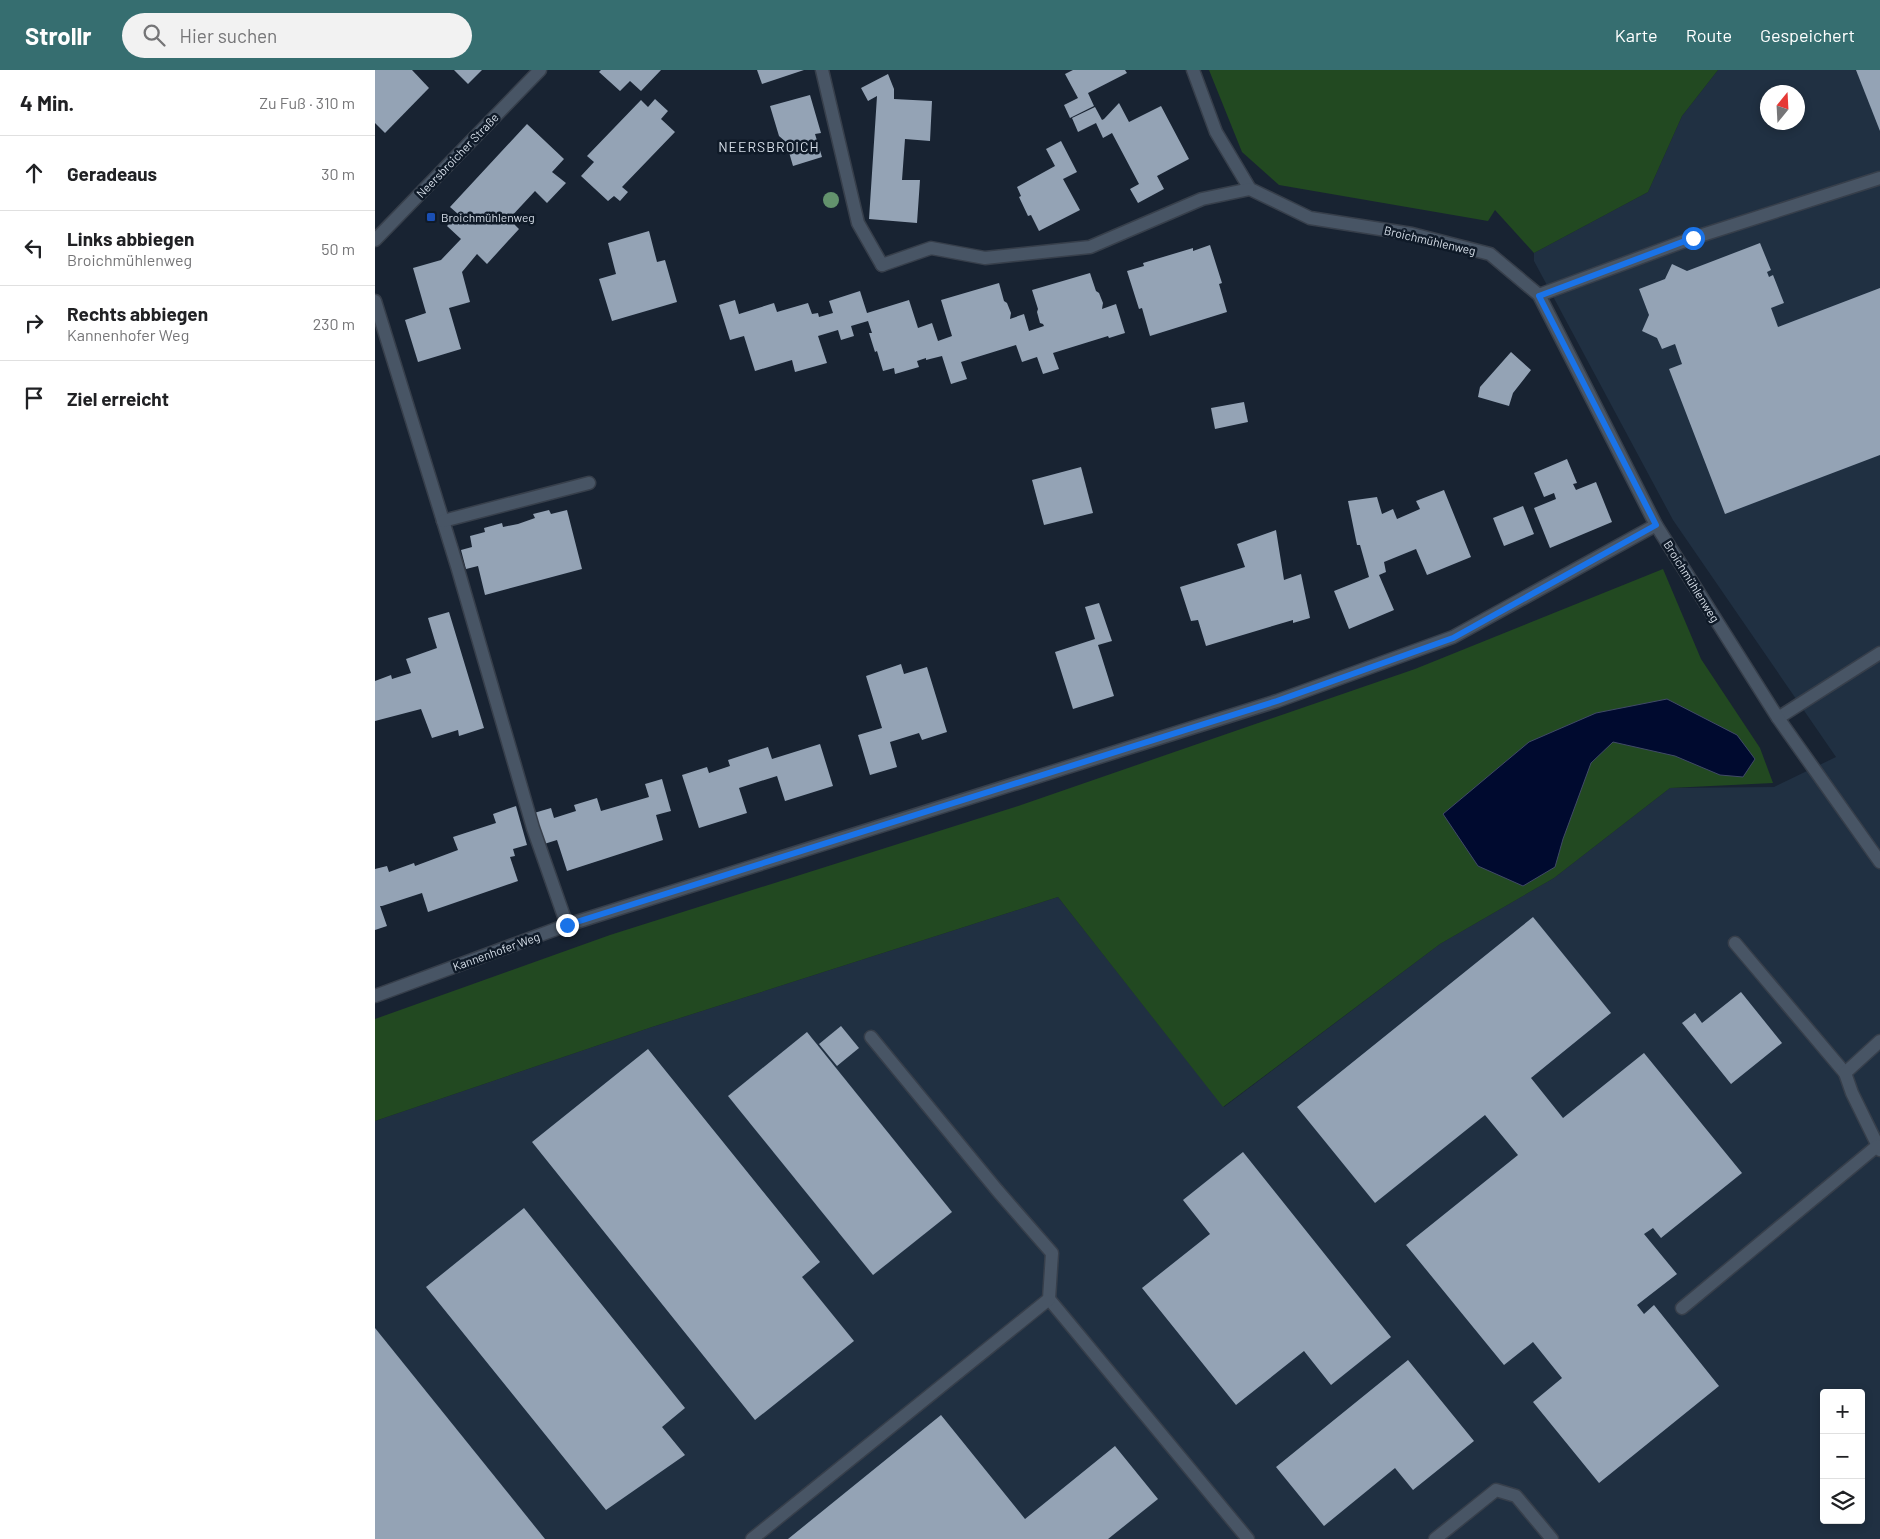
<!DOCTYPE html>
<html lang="de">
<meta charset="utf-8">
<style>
body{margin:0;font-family:Barlow,sans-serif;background:#f2f2f2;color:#202124}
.controls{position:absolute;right:15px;bottom:15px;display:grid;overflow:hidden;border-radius:5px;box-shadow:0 2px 8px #0003}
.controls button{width:45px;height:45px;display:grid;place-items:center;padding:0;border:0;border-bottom:1px solid #e0e0e0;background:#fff;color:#202124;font:25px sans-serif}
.compass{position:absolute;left:1385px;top:15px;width:45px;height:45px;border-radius:50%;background:#fff;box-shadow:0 2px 8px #0003;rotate:18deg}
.stop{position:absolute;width:15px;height:15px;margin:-11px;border:4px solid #1a73e8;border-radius:50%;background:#fff}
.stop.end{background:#1a73e8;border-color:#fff;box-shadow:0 1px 5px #0008}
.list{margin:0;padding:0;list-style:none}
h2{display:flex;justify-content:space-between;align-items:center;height:65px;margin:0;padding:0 20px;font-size:21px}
h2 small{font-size:16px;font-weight:400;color:#757577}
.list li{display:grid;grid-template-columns:32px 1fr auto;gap:15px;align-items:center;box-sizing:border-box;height:75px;padding:0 20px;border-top:1px solid #e0e0e0}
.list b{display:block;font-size:19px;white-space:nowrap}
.list p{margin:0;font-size:16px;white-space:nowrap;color:#757577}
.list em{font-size:16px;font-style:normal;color:#757577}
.icon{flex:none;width:28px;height:28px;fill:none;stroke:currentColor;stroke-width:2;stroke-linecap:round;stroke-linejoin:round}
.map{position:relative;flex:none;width:1505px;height:1469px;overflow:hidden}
header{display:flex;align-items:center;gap:30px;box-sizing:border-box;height:70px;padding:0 25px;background:#366e70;color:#fff}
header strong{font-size:24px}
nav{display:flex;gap:28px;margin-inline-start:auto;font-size:18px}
.search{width:350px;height:45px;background:#f2f2f2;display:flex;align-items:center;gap:12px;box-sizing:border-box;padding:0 18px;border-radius:28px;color:#757577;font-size:19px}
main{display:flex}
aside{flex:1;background:#fff}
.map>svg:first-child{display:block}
.built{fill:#203042;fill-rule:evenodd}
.green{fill:#224921}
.water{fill:#000a2f;stroke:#404a67}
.building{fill:#94a3b5}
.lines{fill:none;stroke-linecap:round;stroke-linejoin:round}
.service-casing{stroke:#373f4b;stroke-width:15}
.minor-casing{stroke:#373f4b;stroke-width:15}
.tertiary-casing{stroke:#373f4b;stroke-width:15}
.service{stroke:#485565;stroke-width:12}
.minor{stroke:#485565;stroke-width:12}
.tertiary{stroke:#485565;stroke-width:12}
.tree{fill:#63926d}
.route{stroke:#1a73e8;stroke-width:6}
.transit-dot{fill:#1a4fb4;stroke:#0f1a28;stroke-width:2}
.labels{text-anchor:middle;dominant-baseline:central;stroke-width:5;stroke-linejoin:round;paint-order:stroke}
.street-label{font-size:12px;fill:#d7dfe9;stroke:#0f1a28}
.poi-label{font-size:12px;fill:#d7dfe9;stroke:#0f1a28;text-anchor:start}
.neighbourhood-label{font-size:14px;letter-spacing:1px;fill:#d7dfe9;stroke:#0f1a28}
</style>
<header>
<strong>Strollr</strong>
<div class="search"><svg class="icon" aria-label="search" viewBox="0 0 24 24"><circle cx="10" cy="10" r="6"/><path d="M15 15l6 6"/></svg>Hier suchen</div>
<nav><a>Karte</a><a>Route</a><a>Gespeichert</a></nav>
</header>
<main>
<aside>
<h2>4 Min.<small>Zu Fuß · 310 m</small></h2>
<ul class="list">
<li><svg class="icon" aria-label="ahead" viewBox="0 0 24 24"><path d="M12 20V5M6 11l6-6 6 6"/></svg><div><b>Geradeaus</b></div><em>30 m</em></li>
<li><svg class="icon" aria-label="left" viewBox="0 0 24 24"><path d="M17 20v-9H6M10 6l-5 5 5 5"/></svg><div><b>Links abbiegen</b><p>Broichmühlenweg</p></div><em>50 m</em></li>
<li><svg class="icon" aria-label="right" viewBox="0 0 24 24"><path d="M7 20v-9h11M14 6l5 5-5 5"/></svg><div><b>Rechts abbiegen</b><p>Kannenhofer Weg</p></div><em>230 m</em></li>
<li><svg class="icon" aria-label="arrive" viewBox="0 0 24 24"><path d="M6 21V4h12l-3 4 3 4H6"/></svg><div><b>Ziel erreicht</b></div></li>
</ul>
</aside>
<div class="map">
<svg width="1505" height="1469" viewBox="0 0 1505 1469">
<rect width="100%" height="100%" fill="#182332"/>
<path class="built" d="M1343 0H1505V1469H0V1051L277 957 683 827 849 1037 1065 874 1179 808 1295 718 1399 717 1461 687 1298 450 1159 191V183L1273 122 1307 46ZM1392 22H1422V52H1392ZM1449 1323H1486V1450H1449Z"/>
<g class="green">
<path d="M834 0H1343L1307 46 1273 122 1159 183 1120 140 1113 151 904 115 867 82Z"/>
<path d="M1288 499 1326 589 1385 678 1398 713 1295 718 1179 808 1065 874 848 1037 683 827 277 957 0 1051V949L235 865 640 737 1040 599Z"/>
</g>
<path class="water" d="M1292 629 1362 665 1380 689 1368 707 1345 705 1300 686 1238 672 1216 693 1188 769 1180 797 1148 816 1103 796 1068 744 1154 672 1221 643Z"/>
<g class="building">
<path d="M0 0H37L54 18 10 63 0 53Z"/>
<path d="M79 0H107L93 14Z"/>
<path d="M226 0H286L266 21 255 11 245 21 224 2Z"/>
<path d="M382 0H429L387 14Z"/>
<path d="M698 0H750L752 3 713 23 719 36 695 48 689 35 703 28 690 4Z"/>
<path d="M1481 0H1505V61Z"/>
<path d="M513 4 519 19V29L557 31 555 71 530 69 527 110H545L542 153 494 149 502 26 493 31 486 18Z"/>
<path d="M435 25 446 63 440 64 447 87 418 96 411 72 404 66 395 36Z"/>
<path d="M280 29 293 41 286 49 300 62 247 117 253 122 245 131 239 126 233 131 206 106 219 92 212 86 266 30 273 37Z"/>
<path d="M744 33 754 52 786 36 814 89 782 106 789 119 763 133 755 119 764 114 737 63 728 68 721 53 703 62 697 48 720 37 727 50 729 49Z"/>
<path d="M152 54 189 89 177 102 191 113 172 133 160 121 134 149 144 159 112 194 102 184 87 202 95 232 74 238 86 279 43 292 30 250 51 243 38 198 66 190 86 169 72 156 83 144 75 137Z"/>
<path d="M686 71 702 102 688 109 705 140 664 161 656 145 653 146 644 127 646 126 642 117 680 96 671 79Z"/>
<path d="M274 161 282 192 290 190 302 232 237 251 224 209 241 204 233 173Z"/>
<path d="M1385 173 1396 200 1392 202 1394 207 1398 205 1409 233 1396 238 1403 257 1505 218V385L1350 444 1294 299 1307 294 1300 274 1287 279 1282 268 1267 261 1274 245 1264 219 1290 209 1297 194 1312 201Z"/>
<path d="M835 175 847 213 844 214 852 242 775 266 767 238 764 239 752 201 769 196 768 193 818 178V181Z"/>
<path d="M715 203 721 221 724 223 728 233 727 239 741 234 750 263 734 268 733 266 678 283 684 299 668 304 662 287 647 292 641 275 586 292 592 309 576 314 567 286 551 290V288L542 291 544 297 520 304 519 298 508 301 502 281 500 282 494 263H497L493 251 476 256 479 266 466 270 463 260 443 266 452 293 420 302 417 290 380 301 369 266 355 270 344 235 360 230 364 244 399 233 402 242 433 233 437 244 443 243 444 247 458 243 454 231 485 221 492 243 534 230 543 258 557 253 563 271 577 266 566 230 624 213 629 231 632 233 636 243 635 249 649 244 654 261 669 256 668 254 665 253 662 242 663 239 657 220Z"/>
<path d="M1136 282 1156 300 1138 323 1134 336 1103 327 1105 317Z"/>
<path d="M869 332 873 352 840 359 836 338Z"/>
<path d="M1192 389 1202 413 1198 414 1201 420 1221 412 1237 452 1175 478 1159 438 1181 429 1179 423 1169 427 1159 403Z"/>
<path d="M706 397 718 443 669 455 657 410Z"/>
<path d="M1069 420 1096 487 1052 505 1041 479 1009 492 1011 502 1004 505 1019 540 974 559 959 521 994 507 985 475H982L973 431 1002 427 1007 444 1018 439 1022 449 1045 439 1041 431Z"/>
<path d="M1148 436 1159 464 1129 476 1118 448Z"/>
<path d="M174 440 176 444 192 440 207 499 110 525 103 496 91 499 86 480 97 477 95 466 110 462 109 458 127 453 128 457 143 454 160 448 158 444Z"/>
<path d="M901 460 909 510 926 504 935 548 918 553V550L831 576 823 550 816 551 805 517 870 497 862 474Z"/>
<path d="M724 533 737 571 723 575 739 626 698 639 680 582 720 569 710 537Z"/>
<path d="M74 542 109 658 84 666 83 660 57 668 46 639 0 651V611L16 605 17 609 36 603 31 589 62 578 53 548Z"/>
<path d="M526 594 529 604 552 597 572 662 547 670 544 663 515 672 522 697 495 705 483 665 507 658 491 606Z"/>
<path d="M445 674 458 716 410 731 402 706 364 718 372 743 324 758 307 705 332 697 334 703 355 696 353 690 393 677 397 689Z"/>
<path d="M287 709 296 741 281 745 288 770 192 801 182 770 169 774 159 743 176 738 179 748 201 741 199 735 222 728 226 741 274 727 270 714Z"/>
<path d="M141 736 152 775 138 779 140 786 135 787 143 811 53 842 47 823 7 836H5L12 856 0 860V799L12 796 14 802 39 793 40 796 83 780 78 767 121 753 118 744Z"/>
<path d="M1158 847 1236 943 1156 1008 1188 1048 1269 983 1367 1103 1286 1168 1278 1158 1269 1164 1302 1204 1262 1235 1269 1244 1279 1235 1344 1316 1224 1413 1158 1332 1187 1308 1158 1272 1129 1295 1031 1175 1143 1085 1110 1045 1000 1133 922 1037Z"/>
<path d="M1366 922 1407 973 1356 1014 1307 953 1320 943 1327 953Z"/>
<path d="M466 956 484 978 462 996 444 974Z"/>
<path d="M432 962 577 1142 498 1205 353 1026Z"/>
<path d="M273 979 445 1192 427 1207 479 1271 380 1350 157 1072Z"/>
<path d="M868 1082 1016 1267 956 1315 929 1281 861 1335 767 1218 835 1164 808 1130Z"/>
<path d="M149 1138 310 1338 287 1357 310 1385 231 1440 51 1217Z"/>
<path d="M0 1258 170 1469H0Z"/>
<path d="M1033 1290 1099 1371 1038 1420 1020 1398 949 1456 901 1397Z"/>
<path d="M566 1345 650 1449 740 1376 783 1429 733 1469H413Z"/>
</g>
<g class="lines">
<defs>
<g id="service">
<path d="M447 0 483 153 507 195"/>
<path d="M1164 225 1318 168 1505 108"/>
<path d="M0 231 82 496 158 758 192 855"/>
<path d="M68 451 214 413"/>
<path d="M1403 648 1505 583"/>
<path d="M1360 873 1470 1003"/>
<path d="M1505 971 1470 1003 1477 1023 1505 1080"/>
<path d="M674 1229 873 1469"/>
<path d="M1307 1238 1502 1076"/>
<path d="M377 1469 674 1229 677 1183 622 1120 496 967"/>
<path d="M1060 1469 1121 1420 1141 1426 1177 1469"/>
</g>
<g id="minor">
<path d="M818 0 841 62 875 119 935 148 1037 164 1115 184 1164 225 1281 455 1403 648 1505 792"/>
<path d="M507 195 556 178 610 188 715 177 827 129 875 119"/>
<path d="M0 926 192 855 902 631 1078 567 1281 455"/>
</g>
<path id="tertiary" d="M0 170 165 0"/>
</defs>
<use href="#service" class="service-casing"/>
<use href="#minor" class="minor-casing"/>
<use href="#tertiary" class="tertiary-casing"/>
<use href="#service" class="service"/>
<use href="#minor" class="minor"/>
<use href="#tertiary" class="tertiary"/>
</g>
<circle class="tree" cx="456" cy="130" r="8"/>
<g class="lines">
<path class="route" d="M192 855 902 631 1078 568 1281 455 1164 226 1318 168"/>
</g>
<rect class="transit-dot" x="51" y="142" width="10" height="10" rx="2.5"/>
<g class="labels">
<g class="street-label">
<text transform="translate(82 85) rotate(-46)">Neersbroicher Straße</text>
<text transform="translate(1055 170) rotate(13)">Broichmühlenweg</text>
<text transform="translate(1317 511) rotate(58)">Broichmühlenweg</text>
<text transform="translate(121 881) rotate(-20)">Kannenhofer Weg</text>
</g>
<g class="poi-label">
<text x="66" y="147">Broichmühlenweg</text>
</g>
<g class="neighbourhood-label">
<text x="394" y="76">NEERSBROICH</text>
</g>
</g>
</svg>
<div class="controls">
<button>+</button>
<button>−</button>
<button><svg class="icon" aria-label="layers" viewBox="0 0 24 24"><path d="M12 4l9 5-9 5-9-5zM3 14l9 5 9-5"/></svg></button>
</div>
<svg class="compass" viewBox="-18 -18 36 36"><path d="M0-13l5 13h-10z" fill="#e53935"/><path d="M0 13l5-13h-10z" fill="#757577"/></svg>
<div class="stop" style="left:1318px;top:168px"></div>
<div class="stop end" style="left:192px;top:855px"></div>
</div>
</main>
